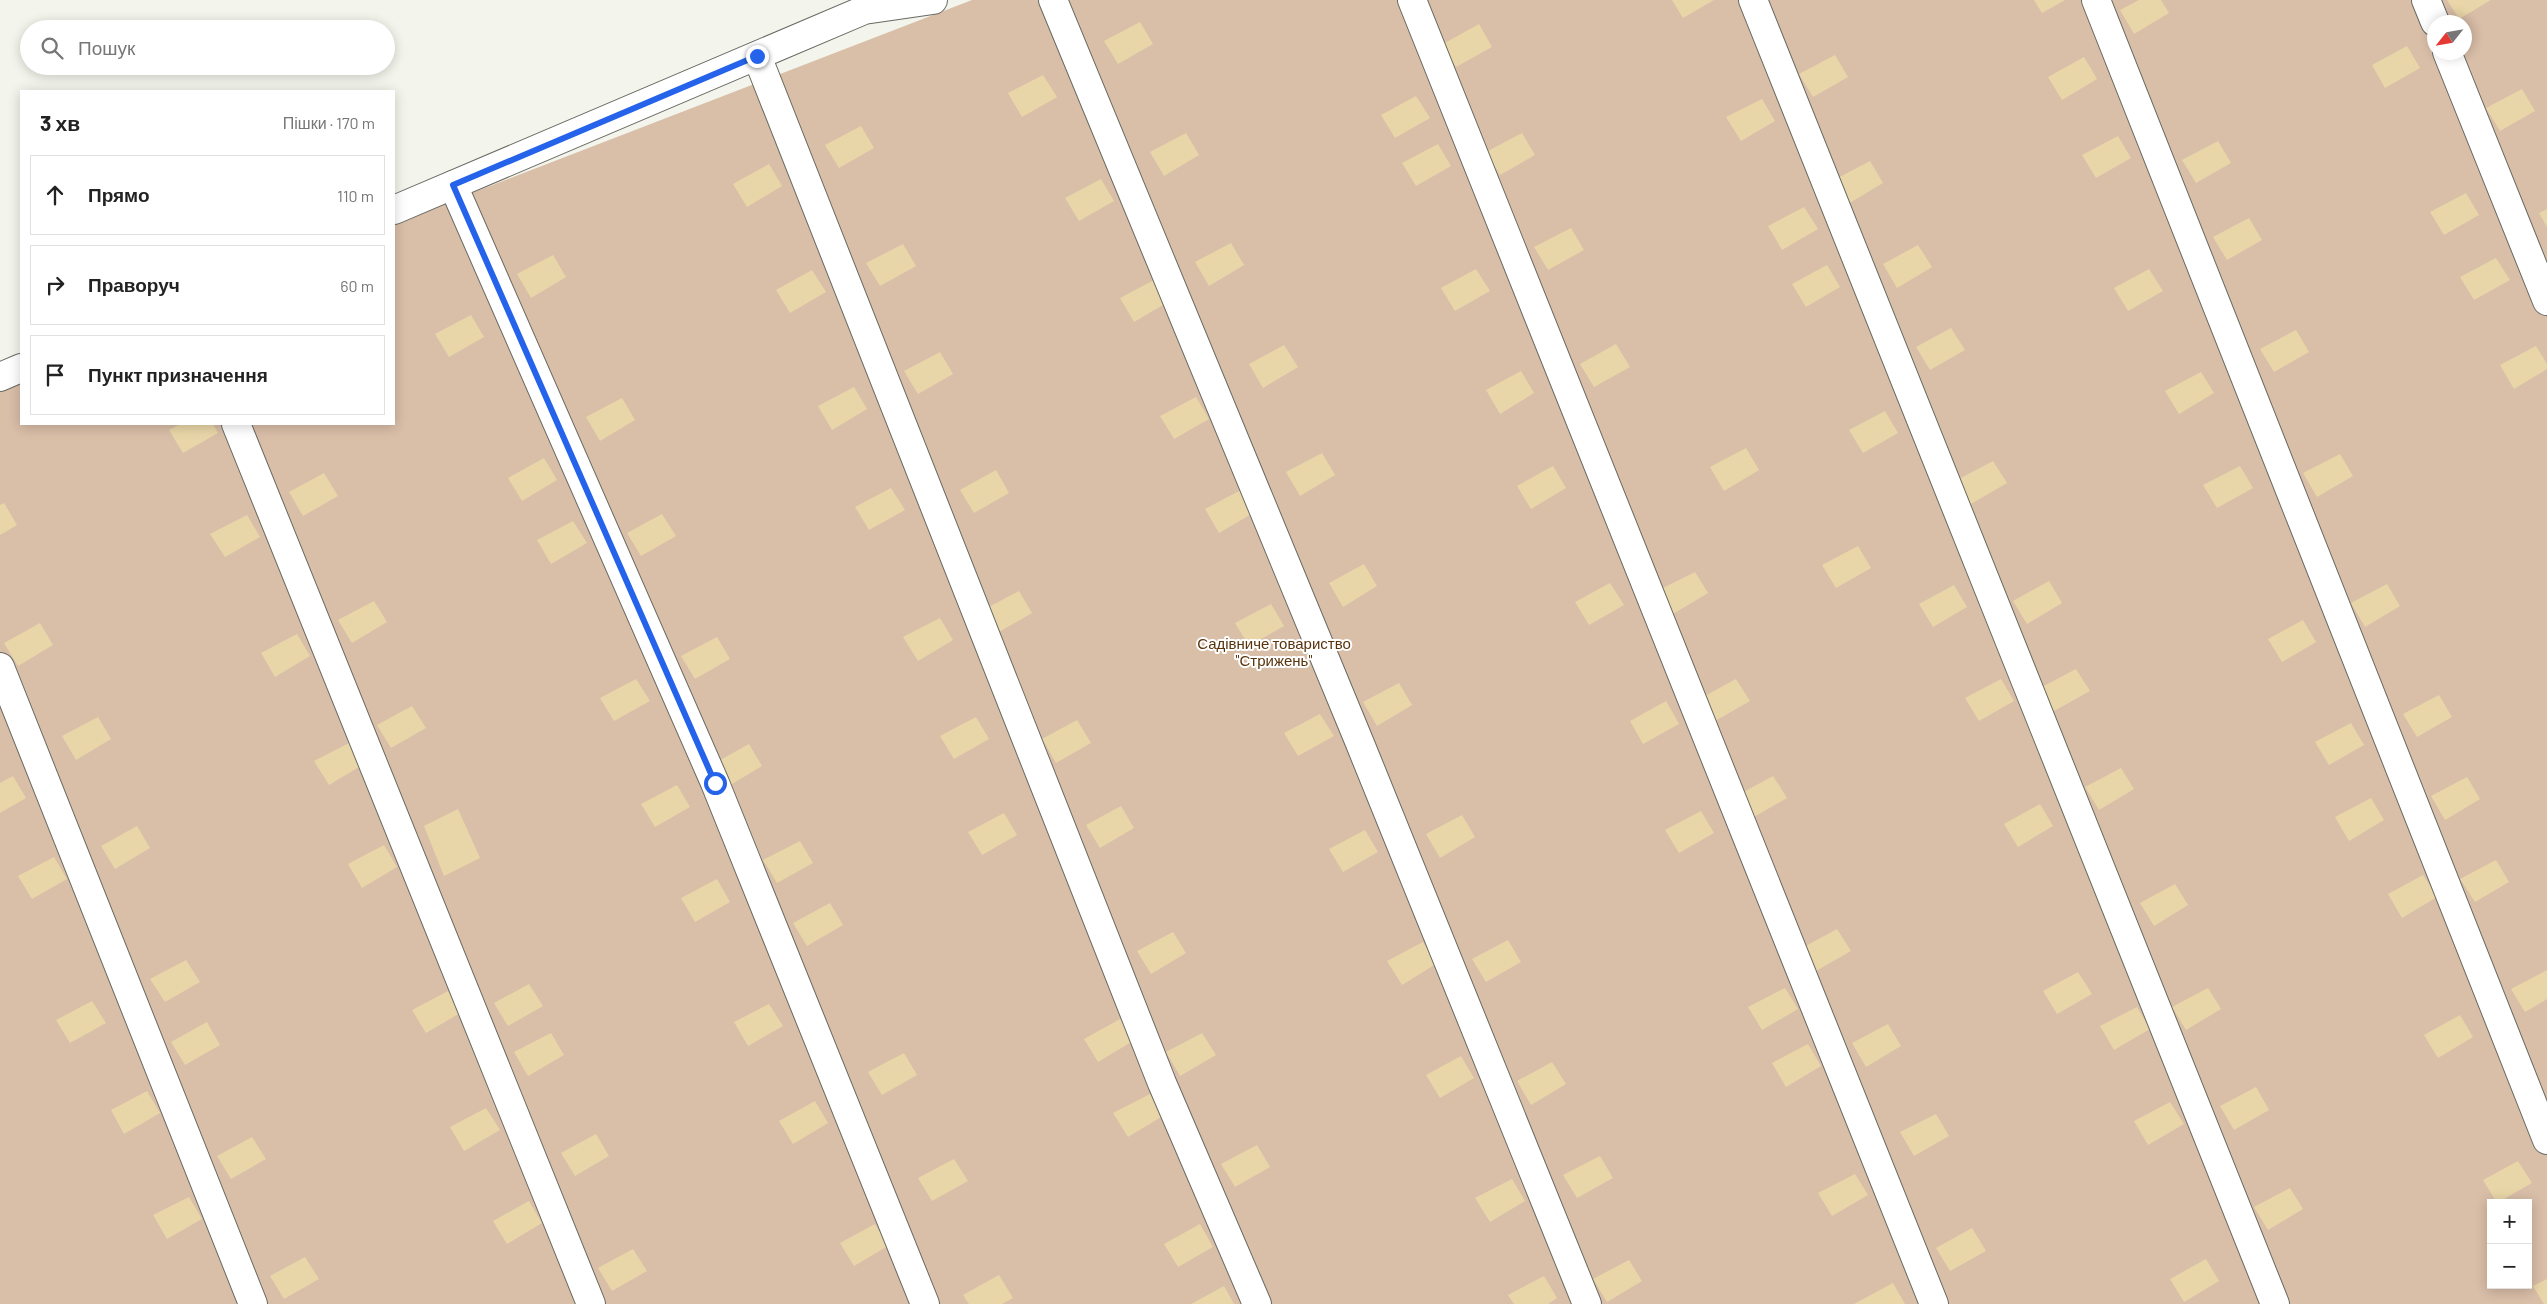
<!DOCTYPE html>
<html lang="uk">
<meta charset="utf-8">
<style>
body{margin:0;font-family:Barlow,sans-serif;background:#f2f2f2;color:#222}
.controls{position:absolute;right:15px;bottom:15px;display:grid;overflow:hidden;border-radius:0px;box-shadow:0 2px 12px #0003}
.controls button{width:45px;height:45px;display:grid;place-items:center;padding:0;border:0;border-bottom:1px solid #e0e0e0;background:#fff;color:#222;font:25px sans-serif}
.compass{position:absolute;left:2427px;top:15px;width:45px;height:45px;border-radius:50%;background:#fff;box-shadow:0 2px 12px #0003;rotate:239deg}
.stop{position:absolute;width:15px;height:15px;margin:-11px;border:4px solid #2563eb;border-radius:50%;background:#fff}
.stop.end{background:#2563eb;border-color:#fff;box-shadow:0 1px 5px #0008}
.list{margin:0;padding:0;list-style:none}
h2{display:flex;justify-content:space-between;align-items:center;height:65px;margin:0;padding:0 20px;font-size:21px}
h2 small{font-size:16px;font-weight:400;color:#767676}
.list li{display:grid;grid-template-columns:32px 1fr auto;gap:15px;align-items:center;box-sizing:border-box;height:80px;margin:0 10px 10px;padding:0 10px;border:1px solid #e0e0e0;border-radius:0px}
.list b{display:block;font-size:19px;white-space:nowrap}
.list em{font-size:16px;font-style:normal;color:#767676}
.icon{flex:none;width:28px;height:28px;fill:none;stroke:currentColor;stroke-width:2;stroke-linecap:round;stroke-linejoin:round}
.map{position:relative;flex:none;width:2547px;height:1304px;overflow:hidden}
.search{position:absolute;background:#fff;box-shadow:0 2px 12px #0003;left:20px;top:20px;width:375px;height:55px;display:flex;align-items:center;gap:12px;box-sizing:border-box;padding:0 18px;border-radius:28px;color:#767676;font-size:19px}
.panel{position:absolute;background:#fff;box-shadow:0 2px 12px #0003;left:20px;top:90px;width:375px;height:335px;border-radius:0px}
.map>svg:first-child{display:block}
.green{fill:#d9bea8;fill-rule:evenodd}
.building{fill:#e9d6a8}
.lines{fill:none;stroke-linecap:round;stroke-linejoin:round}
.minor-casing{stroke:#686a62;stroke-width:30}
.minor{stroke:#fff;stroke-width:28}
.route{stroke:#2563eb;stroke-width:6}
.labels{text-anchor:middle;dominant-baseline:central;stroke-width:4;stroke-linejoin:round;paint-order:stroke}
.park-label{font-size:15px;fill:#59330c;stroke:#fff}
</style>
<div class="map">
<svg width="2547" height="1304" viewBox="0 0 2547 1304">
<rect width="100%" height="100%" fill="#f3f5ec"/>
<path class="green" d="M972 0H2547V1304H0V379L21 369V424H394V223ZM2434 22H2464V52H2434ZM2491 1203H2528V1285H2491Z"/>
<g class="building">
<path d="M1672 0H1714L1683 18Z"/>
<path d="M2034 0H2065L2042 13Z"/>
<path d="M2139 0H2161L2169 13 2134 34 2120 10Z"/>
<path d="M2447 0H2491L2459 19Z"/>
<path d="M1140 22 1153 44 1118 64 1104 41Z"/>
<path d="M1479 24 1492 47 1456 67 1443 44Z"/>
<path d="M2407 46 2420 68 2385 88 2372 65Z"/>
<path d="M1835 55 1848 77 1813 97 1799 74Z"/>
<path d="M2084 57 2097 79 2062 100 2048 77Z"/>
<path d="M1043 75 1057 97 1022 117 1008 93Z"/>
<path d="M2522 89 2535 111 2500 131 2486 108Z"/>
<path d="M1416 96 1430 118 1395 138 1381 115Z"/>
<path d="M1762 99 1775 121 1741 141 1726 117Z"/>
<path d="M861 126 874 148 839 168 825 145Z"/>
<path d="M1186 133 1199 155 1164 176 1150 152Z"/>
<path d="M1522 133 1535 155 1500 175 1486 152Z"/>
<path d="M2118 136 2131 158 2096 178 2082 155Z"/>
<path d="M2218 141 2231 163 2196 183 2182 160Z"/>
<path d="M1438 144 1451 166 1416 186 1402 163Z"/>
<path d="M1870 161 1883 183 1848 204 1834 180Z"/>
<path d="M769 164 782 186 747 207 733 184Z"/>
<path d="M1101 179 1114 201 1079 221 1065 198Z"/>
<path d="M2466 193 2479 215 2444 235 2430 212Z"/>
<path d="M1804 207 1818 229 1782 250 1768 226Z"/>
<path d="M2547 209V227L2539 213Z"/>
<path d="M2249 218 2262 240 2227 260 2213 237Z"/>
<path d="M1571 228 1584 250 1548 270 1534 247Z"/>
<path d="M1231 243 1244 265 1209 286 1195 262Z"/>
<path d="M903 244 916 266 880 286 866 263Z"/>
<path d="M1918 245 1932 267 1897 288 1883 264Z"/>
<path d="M553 255 566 277 531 298 517 274Z"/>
<path d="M2496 258 2510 280 2474 300 2460 277Z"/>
<path d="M1827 265 1840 287 1806 307 1792 284Z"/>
<path d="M1476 269 1490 291 1455 311 1441 288Z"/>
<path d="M2149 269 2163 291 2128 311 2114 288Z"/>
<path d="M812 270 826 292 790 313 776 290Z"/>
<path d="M1156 279 1170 301 1134 322 1120 298Z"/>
<path d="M471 315 484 337 449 357 435 334Z"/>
<path d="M1951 328 1965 350 1930 370 1916 347Z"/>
<path d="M2296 330 2309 352 2274 372 2260 349Z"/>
<path d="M1616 344 1630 367 1594 387 1580 364Z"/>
<path d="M1284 345 1298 367 1263 388 1249 364Z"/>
<path d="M2536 346 2547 364V369L2514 389 2500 365Z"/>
<path d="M940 352 953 374 918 394 904 371Z"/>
<path d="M1521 371 1534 393 1500 414 1486 390Z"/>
<path d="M2201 372 2214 393 2179 414 2165 391Z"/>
<path d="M854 387 867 409 832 430 818 406Z"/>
<path d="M1196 397 1209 419 1174 439 1160 416Z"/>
<path d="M622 398 635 420 600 441 586 417Z"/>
<path d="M1885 411 1898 433 1863 453 1849 430Z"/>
<path d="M181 424H213L218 433 183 453 169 430Z"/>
<path d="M1746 448 1759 470 1724 491 1710 467Z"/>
<path d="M1322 453 1335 475 1300 496 1286 472Z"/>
<path d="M2340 454 2353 476 2317 497 2303 473Z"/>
<path d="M544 458 557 480 522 501 508 478Z"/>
<path d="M1993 461 2007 483 1971 504 1957 480Z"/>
<path d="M1553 466 1566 488 1531 509 1517 486Z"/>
<path d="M2240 466 2253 488 2217 508 2203 485Z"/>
<path d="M996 470 1009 493 974 513 960 490Z"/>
<path d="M324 473 338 496 303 516 289 492Z"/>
<path d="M891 488 905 510 869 530 855 507Z"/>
<path d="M1241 490 1255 512 1219 533 1205 509Z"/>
<path d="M4 503 17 525 0 535V505Z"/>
<path d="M662 514 676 536 641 556 627 533Z"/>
<path d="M247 515 260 537 225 557 210 534Z"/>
<path d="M573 521 587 543 551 564 537 540Z"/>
<path d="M1858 546 1871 568 1836 588 1822 565Z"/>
<path d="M1364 564 1377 586 1343 607 1329 583Z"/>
<path d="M1695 572 1708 593 1673 614 1659 590Z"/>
<path d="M2049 581 2062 603 2027 624 2013 601Z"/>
<path d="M1610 583 1624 605 1589 625 1575 602Z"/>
<path d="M2387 584 2400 606 2365 627 2351 603Z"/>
<path d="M1954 585 1967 607 1933 627 1919 604Z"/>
<path d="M1019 591 1032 613 997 633 983 610Z"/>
<path d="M374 601 387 622 352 643 338 620Z"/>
<path d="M1271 604 1284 626 1249 646 1235 623Z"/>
<path d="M940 618 953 640 918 661 903 637Z"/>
<path d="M2303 620 2316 642 2282 662 2268 639Z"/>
<path d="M40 623 53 645 18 666 4 643Z"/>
<path d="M297 634 310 656 275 677 261 653Z"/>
<path d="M717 637 730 659 695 679 681 656Z"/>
<path d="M2076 669 2090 691 2054 711 2040 688Z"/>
<path d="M636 679 650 701 614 721 600 698Z"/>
<path d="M1736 679 1750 701 1715 721 1701 698Z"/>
<path d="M2001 679 2014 701 1979 721 1965 698Z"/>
<path d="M1399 683 1412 705 1377 726 1363 702Z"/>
<path d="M2439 695 2452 717 2417 737 2403 714Z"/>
<path d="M1666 701 1679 724 1643 744 1630 721Z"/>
<path d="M412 706 426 728 391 748 377 725Z"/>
<path d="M1320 714 1334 736 1298 756 1284 733Z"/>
<path d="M98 717 111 739 76 760 62 736Z"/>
<path d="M976 717 989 739 954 759 940 736Z"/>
<path d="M1077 720 1091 743 1056 763 1042 739Z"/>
<path d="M2351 723 2364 745 2329 765 2315 742Z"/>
<path d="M351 742 364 764 329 785 314 761Z"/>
<path d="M749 744 762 766 727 787 713 764Z"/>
<path d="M2121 768 2134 789 2099 810 2085 787Z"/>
<path d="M13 776 26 798 0 813V783Z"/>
<path d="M1773 776 1787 798 1752 818 1738 795Z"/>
<path d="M2467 777 2480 799 2445 820 2431 796Z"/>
<path d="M677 785 690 807 655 827 641 804Z"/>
<path d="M2371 798 2384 820 2349 841 2335 817Z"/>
<path d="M2040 804 2053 826 2018 847 2004 824Z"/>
<path d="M1121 806 1134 828 1100 848 1086 825Z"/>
<path d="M458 809 480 858 444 876 424 826Z"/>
<path d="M1701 811 1714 833 1679 853 1665 830Z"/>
<path d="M1004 813 1017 835 982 855 968 832Z"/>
<path d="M1462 815 1475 837 1440 858 1426 834Z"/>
<path d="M137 826 150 848 115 869 101 846Z"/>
<path d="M1365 830 1378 852 1343 872 1329 849Z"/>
<path d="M800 841 813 863 777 883 763 860Z"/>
<path d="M384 845 397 867 362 888 348 864Z"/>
<path d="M54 857 67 879 32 899 18 876Z"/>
<path d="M2496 860 2509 882 2475 902 2460 879Z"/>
<path d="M2423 875 2437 897 2402 918 2388 894Z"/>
<path d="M717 879 730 902 695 922 681 898Z"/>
<path d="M2175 884 2188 905 2154 926 2140 903Z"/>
<path d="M830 903 843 925 807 946 793 923Z"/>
<path d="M1837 929 1851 951 1816 971 1802 948Z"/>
<path d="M1173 932 1186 953 1151 974 1137 951Z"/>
<path d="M1508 940 1521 962 1486 982 1472 959Z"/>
<path d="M1423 942 1436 964 1402 985 1387 961Z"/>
<path d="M186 960 200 982 165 1002 150 979Z"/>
<path d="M2547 970V999L2525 1012 2511 989Z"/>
<path d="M2078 972 2092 994 2057 1014 2043 991Z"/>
<path d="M529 984 543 1006 508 1026 494 1003Z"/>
<path d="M1785 988 1798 1009 1762 1030 1748 1007Z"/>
<path d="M2208 988 2221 1009 2186 1030 2172 1007Z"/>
<path d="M448 991 462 1012 426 1033 412 1010Z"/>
<path d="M92 1001 106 1023 70 1043 56 1020Z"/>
<path d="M769 1004 783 1026 748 1046 734 1022Z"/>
<path d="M2137 1007 2150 1029 2114 1050 2100 1026Z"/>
<path d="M2460 1015 2473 1037 2438 1058 2424 1035Z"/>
<path d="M1120 1019 1133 1041 1098 1062 1084 1039Z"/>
<path d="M207 1022 220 1045 185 1065 171 1042Z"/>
<path d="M1888 1024 1901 1046 1866 1067 1852 1043Z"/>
<path d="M551 1033 564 1055 528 1076 514 1052Z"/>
<path d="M1202 1033 1216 1055 1180 1076 1166 1052Z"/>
<path d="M1808 1044 1821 1066 1786 1087 1772 1063Z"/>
<path d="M904 1053 917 1075 882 1095 868 1072Z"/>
<path d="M1461 1056 1474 1078 1440 1098 1426 1075Z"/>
<path d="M1552 1062 1566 1084 1531 1105 1517 1081Z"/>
<path d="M2256 1087 2269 1110 2234 1130 2220 1106Z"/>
<path d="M147 1091 160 1113 124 1134 111 1110Z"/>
<path d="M1150 1094 1163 1116 1128 1137 1113 1113Z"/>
<path d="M815 1101 828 1123 793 1144 779 1121Z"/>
<path d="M2170 1102 2184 1124 2148 1145 2134 1121Z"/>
<path d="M486 1108 500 1130 464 1151 450 1127Z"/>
<path d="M1936 1114 1949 1136 1914 1156 1900 1132Z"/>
<path d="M596 1134 609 1156 575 1176 561 1153Z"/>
<path d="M252 1137 266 1159 231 1179 217 1156Z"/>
<path d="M1257 1145 1270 1167 1235 1187 1221 1164Z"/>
<path d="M1600 1156 1613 1178 1577 1198 1563 1175Z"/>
<path d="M954 1159 968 1181 932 1201 918 1178Z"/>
<path d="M2518 1161 2532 1183 2497 1203 2483 1180Z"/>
<path d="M1855 1174 1868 1195 1832 1216 1818 1193Z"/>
<path d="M1512 1179 1525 1201 1490 1222 1475 1198Z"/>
<path d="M2290 1188 2303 1209 2268 1230 2254 1207Z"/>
<path d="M189 1197 202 1219 167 1239 153 1215Z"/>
<path d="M529 1201 542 1223 507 1244 493 1221Z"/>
<path d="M875 1224 888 1246 854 1266 840 1243Z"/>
<path d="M1200 1224 1213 1247 1178 1267 1164 1244Z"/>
<path d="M1972 1228 1986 1251 1950 1271 1936 1248Z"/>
<path d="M633 1249 647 1271 612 1291 598 1268Z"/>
<path d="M305 1257 319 1279 284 1299 270 1276Z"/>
<path d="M2206 1259 2219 1281 2184 1302 2170 1279Z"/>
<path d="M1629 1260 1642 1281 1607 1302 1593 1279Z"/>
<path d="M999 1275 1013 1298 1002 1304H969L963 1295Z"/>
<path d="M1544 1276 1557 1298 1548 1304H1514L1508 1295Z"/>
<path d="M2547 1279V1304H2544L2533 1286Z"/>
<path d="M1893 1283 1905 1304H1854Z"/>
<path d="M1224 1286 1234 1304H1191Z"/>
</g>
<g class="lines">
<defs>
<g id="minor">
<path d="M1053 0 1359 741 1587 1304"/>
<path d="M1412 0 1934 1304"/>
<path d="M1753 0 2275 1304"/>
<path d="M2096 0 2547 1140"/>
<path d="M2426 0 2435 22"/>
<path d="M2447 52 2547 301"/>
<path d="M757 56 1162 1083 1257 1304"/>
<path d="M453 185 715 783 925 1304"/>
<path d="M394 210 864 10 933 0"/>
<path d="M0 377 21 368"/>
<path d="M236 424 591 1304"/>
<path d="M0 667 253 1304"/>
</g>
</defs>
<use href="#minor" class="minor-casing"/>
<use href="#minor" class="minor"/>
</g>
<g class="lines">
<path class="route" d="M715 783 453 185 757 56"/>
</g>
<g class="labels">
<g class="park-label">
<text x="1274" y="643">Садівниче товариство<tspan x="1274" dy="17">"Стрижень"</tspan></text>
</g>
</g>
</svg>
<div class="controls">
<button>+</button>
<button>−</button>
</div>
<svg class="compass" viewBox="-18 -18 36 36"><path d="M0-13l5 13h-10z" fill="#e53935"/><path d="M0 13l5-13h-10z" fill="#767676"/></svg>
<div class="stop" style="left:715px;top:783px"></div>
<div class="stop end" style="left:757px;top:56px"></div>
<div class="search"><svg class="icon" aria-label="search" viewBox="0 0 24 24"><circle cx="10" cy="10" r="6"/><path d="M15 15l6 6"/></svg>Пошук</div>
<section class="panel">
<h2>3 хв<small>Пішки · 170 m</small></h2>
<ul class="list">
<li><svg class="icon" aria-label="ahead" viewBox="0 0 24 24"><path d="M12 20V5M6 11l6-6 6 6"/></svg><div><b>Прямо</b></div><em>110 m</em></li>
<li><svg class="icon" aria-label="right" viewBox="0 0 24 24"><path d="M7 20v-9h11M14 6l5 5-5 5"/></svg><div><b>Праворуч</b></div><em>60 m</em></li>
<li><svg class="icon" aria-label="arrive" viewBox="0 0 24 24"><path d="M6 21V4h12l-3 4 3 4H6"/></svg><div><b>Пункт призначення</b></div></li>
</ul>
</section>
</div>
